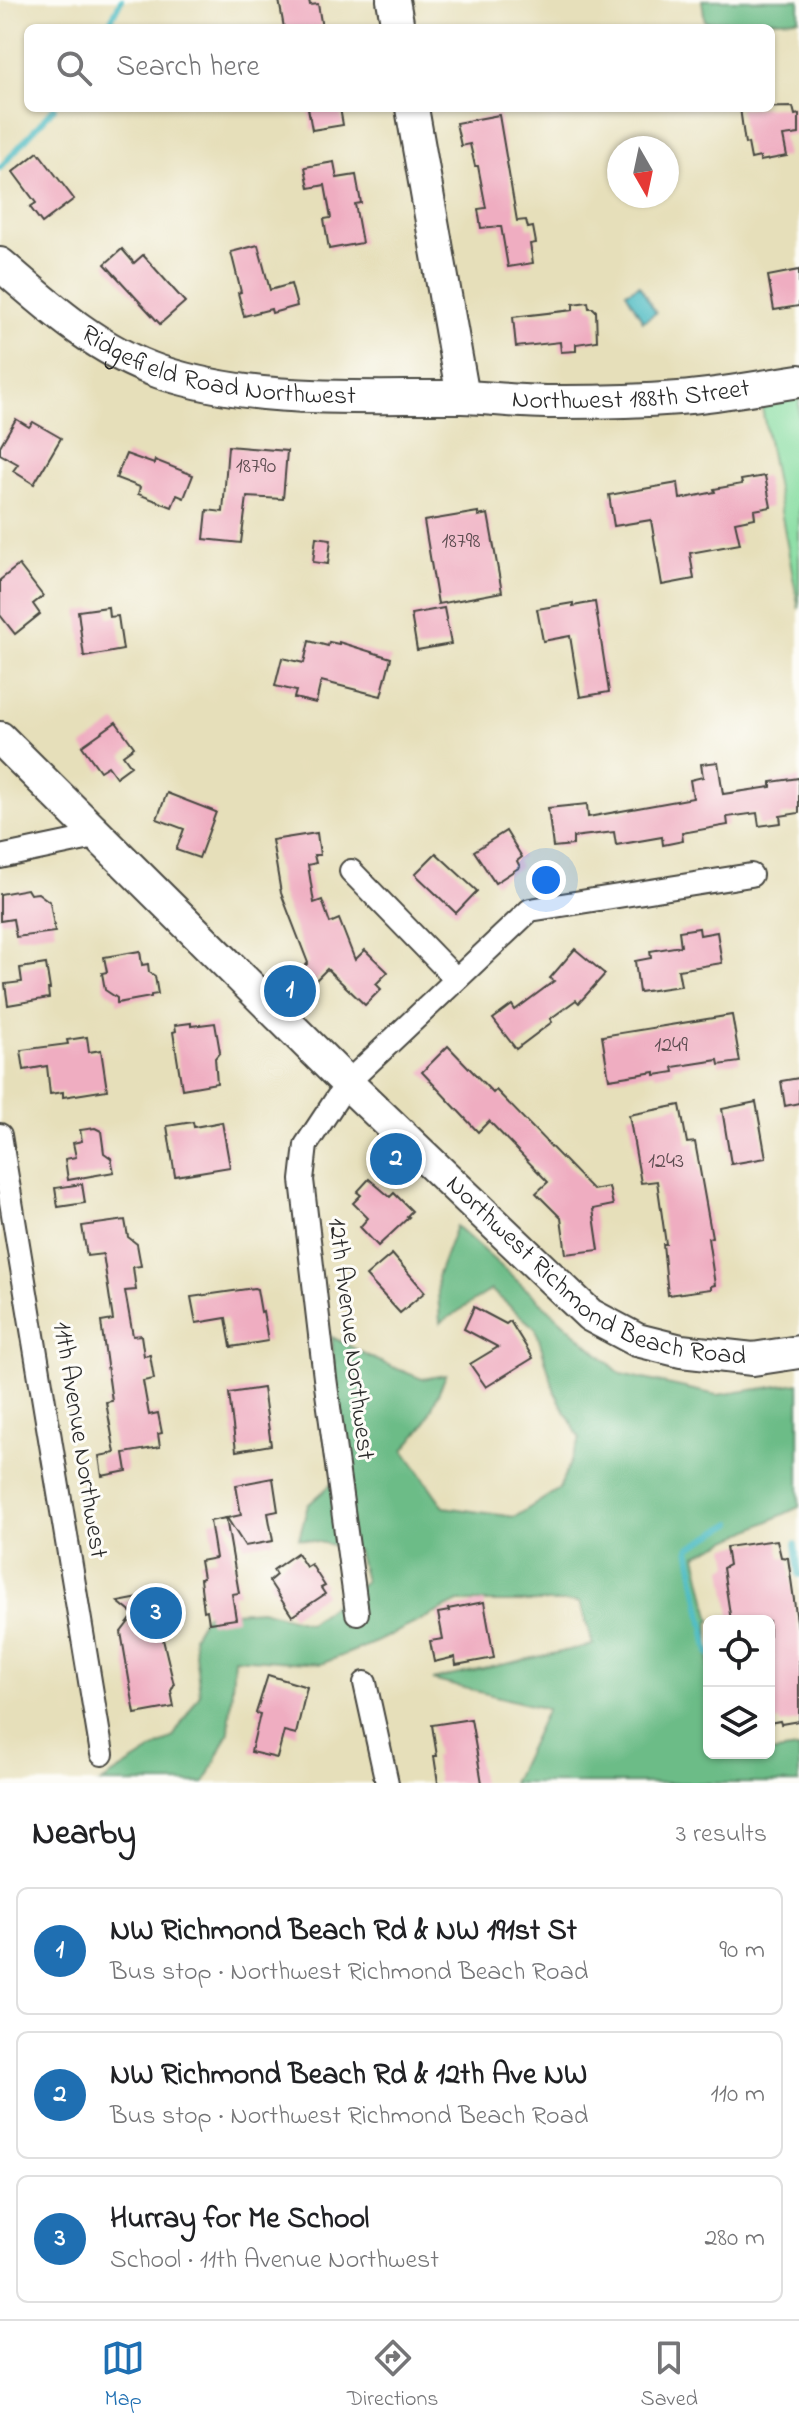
<!DOCTYPE html>
<meta charset="utf-8">
<style>
body{margin:0;font-family:"Indie Flower",sans-serif;background:#f6f6f6;color:#202124}
.controls{position:absolute;right:24px;bottom:24px;display:grid;overflow:hidden;border-radius:12px;box-shadow:0 2px 6px #0004}
.controls button{width:72px;height:72px;display:grid;place-items:center;padding:0;border:0;border-bottom:2px solid #e0e0e0;background:#fff;color:#202124;font:40px sans-serif}
.compass{position:absolute;left:607px;top:136px;width:72px;height:72px;border-radius:50%;background:#fff;box-shadow:0 2px 6px #0004;rotate:171deg}
.you{position:absolute;left:546px;top:880px;width:28px;height:28px;margin:-20px;border:6px solid #fff;border-radius:50%;background:#1a73e8;box-shadow:0 0 0 12px #1a73e833}
.badge{display:grid;place-items:center;width:52px;height:52px;border-radius:50%;background:#1f6fb2;color:#fff;font-size:26px;font-weight:700}
.pin{position:absolute;translate:-50% -50%;border:4px solid #fff;box-shadow:0 2px 8px #0006}
.list{margin:0;padding:0;list-style:none}
h2{display:flex;justify-content:space-between;align-items:center;height:104px;margin:0;padding:0 32px;font-size:34px}
h2 small{font-size:26px;font-weight:400;color:#757577}
.list li{display:grid;grid-template-columns:52px 1fr auto;gap:24px;align-items:center;box-sizing:border-box;height:128px;margin:0 16px 16px;padding:0 16px;border:2px solid #e0e0e0;border-radius:12px}
.list b{display:block;font-size:30px;white-space:nowrap}
.list p{margin:0;font-size:26px;white-space:nowrap;color:#757577}
.list em{font-size:26px;font-style:normal;color:#757577}
.icon{flex:none;width:44px;height:44px;fill:none;stroke:currentColor;stroke-width:2;stroke-linecap:round;stroke-linejoin:round}
.map{position:relative;flex:none;width:799px;height:1783px;overflow:hidden}
.search{position:absolute;background:#fff;box-shadow:0 2px 6px #0004;left:24px;right:24px;top:24px;height:88px;display:flex;align-items:center;gap:20px;box-sizing:border-box;padding:0 28px;border-radius:12px;color:#757577;font-size:30px}
.sheet{height:536px;background:#fff}
nav{display:flex;justify-content:space-around;align-items:center;box-sizing:border-box;height:112px;border-top:2px solid #e0e0e0;background:#fff;font-size:22px;color:#757577}
nav a{display:grid;justify-items:center;gap:4px}
nav .on{color:#1f6fb2}
.map>svg:first-child{display:block}
.green{fill:#86dda1;stroke:#588466;stroke-width:2}
.forest{fill:#6cbc87;stroke:#4c7459;stroke-width:2}
.water{fill:#4cbbc2;stroke:#3c7376;stroke-width:2}
.lines{fill:none;stroke-linecap:round;stroke-linejoin:round}
.stream{stroke:#4cbbc2;stroke-width:6}
.building{fill:#efadc1}
.street-casing{stroke:#474640;stroke-width:26}
.secondary-casing{stroke:#474640;stroke-width:36}
.street{stroke:#fff;stroke-width:22}
.secondary{stroke:#fff;stroke-width:32}
.labels{text-anchor:middle;dominant-baseline:central;stroke-width:6;stroke-linejoin:round;paint-order:stroke}
.number-label{font-size:22px;fill:#5c4c50}
.street-label{font-size:26px;fill:#2b2b2b;stroke:#fdfcf7}
</style>
<div class="map">
<svg width="799" height="1783" viewBox="0 0 799 1783">
<rect width="100%" height="100%" fill="#fdfcf7"/>
<filter id="ink" filterUnits="userSpaceOnUse"><feTurbulence type="fractalNoise" baseFrequency=".0125" numOctaves="2"/><feDisplacementMap in="SourceGraphic" scale="16" xChannelSelector="R" yChannelSelector="G"/><feConvolveMatrix kernelMatrix="1 2 1 2 8 2 1 2 1" color-interpolation-filters="sRGB"/></filter>
<filter id="wash" filterUnits="userSpaceOnUse"><feTurbulence type="fractalNoise" baseFrequency=".006" numOctaves="4" result="noise"/><feDisplacementMap in="SourceGraphic" scale="32" xChannelSelector="R" yChannelSelector="G"/><feGaussianBlur stdDeviation="1.8" result="paint"/><feColorMatrix in="noise" values="0 0 0 0 0 0 0 0 0 0 0 0 0 0 0 0 0 1.4 0 .05"/><feComposite in="paint" operator="in"/></filter>
<g filter="url(#wash)">
<rect width="100%" height="100%" fill="#e6dfba"/>
<path class="green" d="M799 394V609L761 402Z"/>
<g class="forest">
<path d="M702 0H799V19L705 22Z"/>
<path d="M456 1226 621 1374 717 1395 799 1383V1507L696 1555 711 1621H709V1753H769L799 1749V1783H512L547 1709 432 1680 593 1645 580 1602H458L376 1642 321 1664 234 1658 229 1732 205 1783H100L173 1737 200 1694 193 1636 206 1614 261 1610 309 1623 365 1581 357 1550 299 1538 308 1505 346 1471 337 1419 332 1337 378 1361 422 1379 446 1375 425 1424 404 1450 444 1507 515 1517 559 1489 580 1439 555 1392 536 1329 491 1290 440 1323 437 1277Z"/>
</g>
<path class="water" d="M639 285 656 313 643 321 626 292Z"/>
<g class="lines">
<g class="stream">
<path d="M107 28 121 0"/>
<path d="M0 168 54 108"/>
<path d="M795 1544 799 1575"/>
<path d="M709 1654 689 1548 732 1523"/>
</g>
</g>
<g id="blocks">
<g class="building">
<path d="M279 0H309L310 5 318 4 322 28H284Z"/>
<path d="M793 107 795 115 799 114V134L783 136 787 156 760 161V157L751 159 748 143 745 144 740 108Z"/>
<path d="M308 108H340L343 125 312 130Z"/>
<path d="M499 115 517 221 526 220 528 228 533 227 536 243 530 244 533 263 508 267 501 226 481 228 478 209 486 208 478 166H475L470 144 461 146 456 123Z"/>
<path d="M38 152 74 199 42 223 30 207 36 203 13 172Z"/>
<path d="M334 162 337 178 356 175 361 203 355 204 362 243 329 249 324 219 331 218 325 185 309 188 305 167Z"/>
<path d="M258 245 270 290 291 284 297 306 272 313 271 309 244 316 238 293 241 292 231 252Z"/>
<path d="M122 249 134 263 143 255 185 302 160 324 105 264Z"/>
<path d="M799 270V306L774 310 768 276Z"/>
<path d="M588 302 589 308H593L596 311 597 341 576 344V351L561 352 560 342 516 347 513 317 573 310V304Z"/>
<path d="M16 419 29 427 33 422 61 438 34 484 13 471 18 464 0 454V446Z"/>
<path d="M228 446 287 451 283 499 247 497 241 543 204 539 207 510 223 512Z"/>
<path d="M126 454 154 464 155 460 193 475 184 498 177 495 172 507 138 494 140 487 116 478Z"/>
<path d="M765 476 771 507 754 510 755 518 735 522 740 544 690 553 694 579 662 585 651 520 614 526 609 495 678 483 680 499 715 492 714 489 742 484 741 480Z"/>
<path d="M478 512V516L488 514 502 592 438 604 424 521Z"/>
<path d="M316 537 331 539 328 564 313 562Z"/>
<path d="M19 565 43 596 33 604 40 614 15 634 0 615V580Z"/>
<path d="M595 602 609 692 580 697 570 636 543 641 537 609 573 603V606Z"/>
<path d="M108 607 109 617 118 616 123 650 84 657 78 611Z"/>
<path d="M444 608 451 644 417 650 411 614Z"/>
<path d="M309 641 328 646 329 642 339 644V642L391 658 381 696 321 681 316 703 294 698 296 691 275 686 282 658 304 663Z"/>
<path d="M116 722 134 747 123 755 131 766 116 777 108 766 100 771 82 746Z"/>
<path d="M718 762 723 794 771 787V782L799 778V813L780 816 781 823 759 826 757 813 727 817 728 825 682 833 683 841 663 845 662 837 616 845 614 832 573 837V845L553 847 548 808 587 804 588 817 693 798 690 780 703 777 701 764Z"/>
<path d="M167 793 216 812 199 858 176 850 184 829 157 819Z"/>
<path d="M506 831 522 857 517 861 520 867 495 883 474 851Z"/>
<path d="M317 833 320 855H314L316 863 308 865 314 903 322 900 330 923 339 919 355 960 365 950 388 972 376 984 381 989 365 1005 327 969 311 985 298 973 308 963 281 893 272 840Z"/>
<path d="M436 853 477 891 456 913 415 874Z"/>
<path d="M27 889 30 894 38 893 50 902 55 932 16 937 13 919 0 921V894Z"/>
<path d="M699 928 700 935 717 932 722 963 678 970 681 986 639 992 635 961 651 958 650 951 681 946 679 931Z"/>
<path d="M575 949 605 974 579 1003 576 1000 550 1019 552 1022 516 1049 493 1019 512 1005 515 1010 554 981 550 978Z"/>
<path d="M140 951 142 965 148 964 149 972 155 976 158 994 151 995V997L117 1003V998L105 990 102 973 107 972 104 957Z"/>
<path d="M46 964 50 989H48L49 998 8 1005 5 984 22 982 20 968Z"/>
<path d="M732 1015 740 1062 719 1065 718 1060 673 1067 674 1072 655 1075V1072L609 1079 602 1036Z"/>
<path d="M191 1023V1026L215 1023 220 1052 215 1058 217 1083 182 1089 173 1032 176 1031 175 1025Z"/>
<path d="M87 1037 89 1052 101 1050 107 1090 63 1097V1092L50 1094 47 1066 24 1070 21 1050 68 1044 67 1040Z"/>
<path d="M448 1046 493 1093 496 1090 593 1190 609 1187 613 1205 593 1209 599 1250 566 1254 561 1218 536 1193 548 1182 489 1121 478 1132 422 1072Z"/>
<path d="M799 1078V1103L785 1106 781 1081Z"/>
<path d="M756 1102 766 1158 731 1164 722 1109Z"/>
<path d="M680 1105 687 1143 695 1142 712 1237 708 1238 715 1285 711 1286V1289L668 1295 663 1244H666L657 1181 641 1183 629 1115Z"/>
<path d="M193 1122 194 1127 222 1122 230 1167 175 1176 167 1126Z"/>
<path d="M95 1128 101 1131 104 1153 111 1158 114 1172 68 1180 65 1159 76 1157 73 1143 82 1141 80 1130Z"/>
<path d="M369 1179 390 1197 394 1193 412 1211 407 1216 409 1217 378 1246 360 1227 368 1218 353 1203 361 1195 357 1192Z"/>
<path d="M82 1184 85 1203 58 1207 55 1188Z"/>
<path d="M125 1220 128 1237 137 1244 141 1266 133 1267 136 1290 125 1291 133 1336 141 1335 144 1356 150 1355 154 1379 143 1381 149 1415 158 1413 162 1433 158 1434 160 1447 124 1453 127 1471 102 1476 99 1456 115 1453 106 1402 112 1401 101 1322 113 1320 103 1254 87 1256 82 1226Z"/>
<path d="M392 1254 425 1292 400 1313 366 1276Z"/>
<path d="M254 1288 257 1289 261 1312 263 1311 268 1341 231 1347 226 1318 196 1323 191 1297Z"/>
<path d="M474 1307 506 1324 510 1321 533 1358 486 1387 470 1364 498 1347 464 1329Z"/>
<path d="M263 1388 271 1445 236 1451 229 1393Z"/>
<path d="M273 1478 278 1511 268 1513 273 1541 245 1546 227 1518 241 1515 236 1485Z"/>
<path d="M226 1518 239 1593 232 1594 236 1619 209 1623 207 1610 204 1611 200 1579 203 1578 200 1561 216 1558 210 1521Z"/>
<path d="M777 1540 781 1557 788 1558 799 1635V1721L781 1724 780 1721 769 1723V1621H731L723 1568 729 1565 726 1547Z"/>
<path d="M297 1553 306 1567 311 1564 325 1586 321 1588 325 1594 292 1616 269 1581 276 1575 273 1570Z"/>
<path d="M155 1595 161 1631 174 1685 171 1691 174 1707 135 1714 121 1632 134 1615 118 1602Z"/>
<path d="M484 1602 494 1658 456 1665 455 1657 434 1662 430 1641 443 1639 438 1613 449 1611 448 1609Z"/>
<path d="M268 1675 307 1687 296 1734 284 1731 277 1758 251 1752 260 1714 256 1713Z"/>
<path d="M471 1719 482 1783H438L434 1756H437L432 1725Z"/>
</g>
</g>
</g>
<g filter="url(#ink)">
<use href="#blocks" fill-opacity="0" stroke="#474640" stroke-width="2"/>
<g class="lines">
<defs>
<g id="street">
<path d="M0 857 100 836"/>
<path d="M351 871 456 979"/>
<path d="M0 1135 102 1754"/>
<path d="M357 1613 325 1378 302 1180 306 1145 347 1083 530 910 751 875"/>
<path d="M365 1683 387 1783"/>
</g>
<g id="secondary">
<path d="M393 0 398 28"/>
<path d="M412 108 463 397"/>
<path id="s1" d="M0 264C48 306 98 351 160 372 257 404 360 396 461 397 495 398 529 403 564 402 602 402 641 401 679 398 719 395 759 387 799 381"/>
<path id="s2" d="M0 738 347 1083 590 1315 637 1340 681 1351 753 1359 799 1352"/>
</g>
</defs>
<use href="#street" class="street-casing"/>
<use href="#secondary" class="secondary-casing"/>
<use href="#street" class="street"/>
<use href="#secondary" class="secondary"/>
</g>
</g>
<g class="labels">
<g class="number-label">
<text x="256" y="467">18790</text>
<text x="461" y="542">18798</text>
<text x="671" y="1046">1249</text>
<text x="666" y="1162">1243</text>
</g>
<g class="street-label">
<text stroke="none"><textPath href="#s1" startOffset="250">Ridgefield Road Northwest</textPath></text>
<text stroke="none"><textPath href="#s1" startOffset="668">Northwest 188th Street</textPath></text>
<text stroke="none"><textPath href="#s2" startOffset="810">Northwest Richmond Beach Road</textPath></text>
<text transform="translate(350 1339) rotate(83)">12th Avenue Northwest</text>
<text transform="translate(79 1440) rotate(81)">11th Avenue Northwest</text>
</g>
</g>
</svg>
<div class="controls">
<button><svg class="icon" aria-label="locate" viewBox="0 0 24 24"><circle cx="12" cy="12" r="6"/><path d="M12 2v4M12 18v4M2 12h4M18 12h4"/></svg></button>
<button><svg class="icon" aria-label="layers" viewBox="0 0 24 24"><path d="M12 4l9 5-9 5-9-5zM3 14l9 5 9-5"/></svg></button>
</div>
<svg class="compass" viewBox="-18 -18 36 36"><path d="M0-13l5 13h-10z" fill="#e53935"/><path d="M0 13l5-13h-10z" fill="#757577"/></svg>
<div class="you"></div>
<div class="pin badge" style="left:290px;top:991px">1</div>
<div class="pin badge" style="left:396px;top:1159px">2</div>
<div class="pin badge" style="left:156px;top:1613px">3</div>
<div class="search"><svg class="icon" aria-label="search" viewBox="0 0 24 24"><circle cx="10" cy="10" r="6"/><path d="M15 15l6 6"/></svg>Search here</div>
</div>
<section class="sheet">
<h2>Nearby<small>3 results</small></h2>
<ul class="list">
<li><span class="badge">1</span><div><b>NW Richmond Beach Rd &amp; NW 191st St</b><p>Bus stop · Northwest Richmond Beach Road</p></div><em>90 m</em></li>
<li><span class="badge">2</span><div><b>NW Richmond Beach Rd &amp; 12th Ave NW</b><p>Bus stop · Northwest Richmond Beach Road</p></div><em>110 m</em></li>
<li><span class="badge">3</span><div><b>Hurray for Me School</b><p>School · 11th Avenue Northwest</p></div><em>280 m</em></li>
</ul>
</section>
<nav>
<a class="on"><svg class="icon" aria-label="map" viewBox="0 0 24 24"><path d="M3 6l6-2 6 2 6-2v14l-6 2-6-2-6 2zM9 4v14M15 6v14"/></svg>Map</a>
<a><svg class="icon" aria-label="directions" viewBox="0 0 24 24"><path d="M12 3l9 9-9 9-9-9zM9 14v-3h6M13 9l2 2-2 2"/></svg>Directions</a>
<a><svg class="icon" aria-label="saved" viewBox="0 0 24 24"><path d="M7 4h10v16l-5-4-5 4z"/></svg>Saved</a>
</nav>
